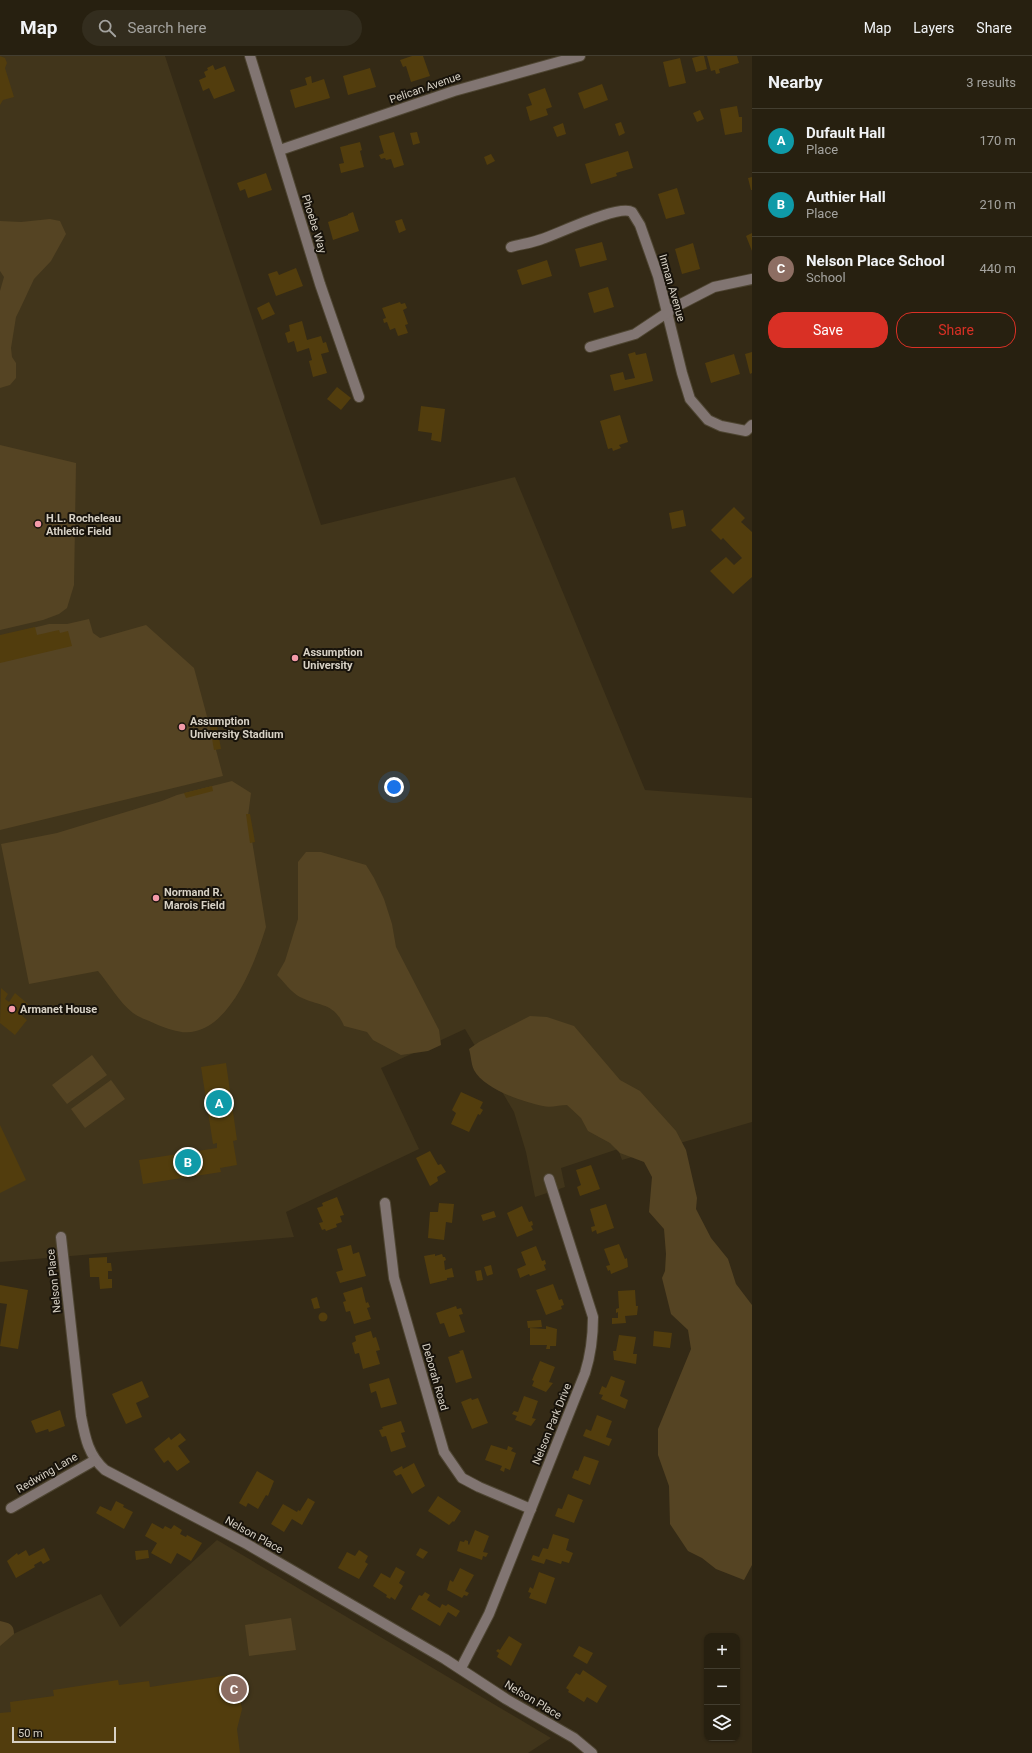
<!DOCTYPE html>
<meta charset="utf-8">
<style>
body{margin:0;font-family:Roboto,sans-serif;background:#332d1e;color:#f1f3f6}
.controls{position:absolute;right:12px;bottom:12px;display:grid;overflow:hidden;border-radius:8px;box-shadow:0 1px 3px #0004}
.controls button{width:36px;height:36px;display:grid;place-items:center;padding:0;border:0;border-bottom:1px solid #433e30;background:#272010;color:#f1f3f6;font:20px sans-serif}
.scale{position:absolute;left:12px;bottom:10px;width:104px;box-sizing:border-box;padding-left:4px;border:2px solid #d7d1c5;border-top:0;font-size:11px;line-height:14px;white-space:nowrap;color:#d7d1c5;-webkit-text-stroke:3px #18130b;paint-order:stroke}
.you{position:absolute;left:394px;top:731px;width:14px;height:14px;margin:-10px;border:3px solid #fff;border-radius:50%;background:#1a73e8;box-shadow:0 0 0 6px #1a73e833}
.badge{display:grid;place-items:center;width:26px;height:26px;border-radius:50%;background:#d93025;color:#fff;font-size:13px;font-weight:700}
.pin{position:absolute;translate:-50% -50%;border:2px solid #fff;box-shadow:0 1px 4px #0006}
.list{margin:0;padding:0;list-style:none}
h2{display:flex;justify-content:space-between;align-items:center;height:52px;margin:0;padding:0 16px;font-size:17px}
h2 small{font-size:13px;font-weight:400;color:#a4a39f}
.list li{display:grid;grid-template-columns:26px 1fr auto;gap:12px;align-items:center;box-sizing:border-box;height:64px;padding:0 16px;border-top:1px solid #433e30}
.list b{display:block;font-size:15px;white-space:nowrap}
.list p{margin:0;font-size:13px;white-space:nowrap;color:#a4a39f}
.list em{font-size:13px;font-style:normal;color:#a4a39f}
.actions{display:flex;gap:8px;padding:12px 16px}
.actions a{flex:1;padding:9px 0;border:1px solid #d93025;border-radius:16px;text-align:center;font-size:14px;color:#d93025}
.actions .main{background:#d93025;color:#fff}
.icon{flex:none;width:22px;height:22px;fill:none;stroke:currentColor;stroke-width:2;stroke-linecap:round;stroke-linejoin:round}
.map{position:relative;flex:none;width:752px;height:1697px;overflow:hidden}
header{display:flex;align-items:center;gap:24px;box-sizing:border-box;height:56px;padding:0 20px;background:#272010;border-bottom:1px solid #433e30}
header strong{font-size:19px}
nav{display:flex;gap:22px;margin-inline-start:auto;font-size:14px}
.search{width:280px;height:36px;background:#332d1e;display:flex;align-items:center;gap:10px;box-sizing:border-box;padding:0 14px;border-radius:22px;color:#a4a39f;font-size:15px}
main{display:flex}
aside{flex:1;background:#272010}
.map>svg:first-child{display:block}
.built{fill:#41351b}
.green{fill:#554423}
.building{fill:#523d0d}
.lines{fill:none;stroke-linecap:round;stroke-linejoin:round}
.minor-casing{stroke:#4e4532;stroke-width:12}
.minor{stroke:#817572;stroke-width:10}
.poi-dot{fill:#f39aa8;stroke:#18130b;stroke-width:1.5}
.labels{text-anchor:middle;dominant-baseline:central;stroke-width:4;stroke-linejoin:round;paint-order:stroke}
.street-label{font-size:11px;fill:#d7d1c5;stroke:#18130b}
.poi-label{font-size:11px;font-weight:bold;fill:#d7d1c5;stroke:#18130b;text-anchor:start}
</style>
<header>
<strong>Map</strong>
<div class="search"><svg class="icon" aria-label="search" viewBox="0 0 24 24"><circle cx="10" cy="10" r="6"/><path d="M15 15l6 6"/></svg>Search here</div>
<nav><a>Map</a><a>Layers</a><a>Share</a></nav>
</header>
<main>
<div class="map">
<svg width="752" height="1697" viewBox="0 0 752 1697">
<rect width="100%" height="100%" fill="#342a16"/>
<g class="built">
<path d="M0 0H165L321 469 515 421 645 734 752 742V1066L622 1104 618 1093 561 1112 565 1131 535 1141 526 1096 514 1056 465 973 381 1012 419 1093 286 1156 294 1181 0 1206Z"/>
<path d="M217 1484 551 1682 528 1697H0V1584L101 1538 120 1571Z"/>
</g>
<g class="green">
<path d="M50 163 60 165 66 178 51 205 34 223 20 253 16 261 11 292 12 301 16 307V322L10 329 0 332V235L4 221 0 215V165L21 166Z"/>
<path d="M0 389 76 407 74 529 67 552 59 558 43 564 0 574Z"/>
<path d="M89 563 93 577 100 582 146 569 194 612 223 720 0 774V580L49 568H67Z"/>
<path d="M232 725 251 737 248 760 266 871C256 904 233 966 196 975 183 979 169 973 158 969 150 965 140 962 133 957 119 946 109 928 98 915L29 928 1 788 57 777 162 745 177 739Z"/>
<path d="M306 796H321L366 809 374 822 384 843 392 868 396 891 439 974 441 989 428 995 401 999 373 984 367 976 344 970C334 946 320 951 300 941 292 937 284 926 277 919L285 905 298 863V806Z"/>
<path d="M530 960 547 961 574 970 620 1024 640 1035 676 1075 686 1094 697 1142 696 1153 711 1182 728 1203 736 1228 752 1249V1509L744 1524 716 1513 702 1502 688 1495 670 1468 669 1430 658 1399V1373L691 1293 688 1274 671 1258 662 1222 665 1215 666 1198 664 1173 649 1156 652 1121 644 1106 620 1097 610 1087 588 1075 581 1062 567 1049C560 1049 550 1052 543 1050 523 1046 484 1033 474 1014 471 1008 471 999 469 993L479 986Z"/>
<path d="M92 999 107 1019 67 1048 52 1029Z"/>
<path d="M111 1024 125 1043 85 1072 71 1053Z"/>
<path d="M291 1562 296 1594 249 1600 245 1569Z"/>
<path d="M0 1565C9 1567 14 1568 14 1578L0 1590Z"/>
</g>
<g class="building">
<path d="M0 0 5 2 7 7 5 12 14 41 3 44 0 49Z"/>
<path d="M412 0H423L430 20 411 26 406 10 403 11 400 4Z"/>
<path d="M700 0H704L707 13 696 16 692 2Z"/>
<path d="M707 0H737L739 7 719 13 720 17 716 18 715 14 711 15Z"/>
<path d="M680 2 686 27 669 31 663 6Z"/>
<path d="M213 9 215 14 225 10 235 35 214 43 209 32 203 35 199 24 206 21 204 16 208 14 207 12Z"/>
<path d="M370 12 376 31 348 39 343 20Z"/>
<path d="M311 20 312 27 324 23 330 42 295 52 290 34 307 29 305 22Z"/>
<path d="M602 28 608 44 584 53 578 37Z"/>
<path d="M545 32 552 51 546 53 548 59 530 65 526 51 532 49 528 38Z"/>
<path d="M737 50 739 61H742V76L725 79 720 53Z"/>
<path d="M700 54 704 63 697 66 693 57Z"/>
<path d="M621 66 625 77 619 80 615 68Z"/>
<path d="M563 67 566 78 557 81 553 71Z"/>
<path d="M394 76 404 109 394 112 391 103 386 104 385 102 381 103 379 99 384 97 379 80Z"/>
<path d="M417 76 420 87 413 89 410 77Z"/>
<path d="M360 86 362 94 360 95 364 111 341 117 339 108 344 107 340 91Z"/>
<path d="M628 95 633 112 616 117 617 120 591 128 585 108Z"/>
<path d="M491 98 495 105 487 109 484 101Z"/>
<path d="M266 117 272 134 248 142 245 133 240 135 237 127Z"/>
<path d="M752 121V134H751L748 122Z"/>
<path d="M677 132 685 158 666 163 658 138Z"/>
<path d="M353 156 359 175 333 184 328 166 348 159V158Z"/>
<path d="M402 163 406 174 399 177 395 165Z"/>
<path d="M752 177V195L746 180Z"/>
<path d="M602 186 607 204 580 211 575 193Z"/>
<path d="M693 187 700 213 682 218 675 193Z"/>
<path d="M547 204 552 220 522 229 517 214Z"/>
<path d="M296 212 303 230 276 240 268 218 277 215 279 219Z"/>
<path d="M608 231 614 251 594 257 588 237Z"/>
<path d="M269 246 275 258 262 264 257 252Z"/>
<path d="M400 246 401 248 405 247 407 252 403 254 408 268 405 269 408 277 398 280 395 272 390 274 387 266 384 267 383 263 386 262 382 252Z"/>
<path d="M302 265 307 284 321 280 323 287 326 286 329 296 321 298 327 317 313 321 309 305 312 304 309 292 297 296 294 285 288 287 285 277 290 275 289 269Z"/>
<path d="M635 296 636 299 646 297 653 325 614 335 610 319 623 316 625 324 635 322 628 298Z"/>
<path d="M752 296V317L750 318 745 298Z"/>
<path d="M734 298 740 318 711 327 705 307Z"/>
<path d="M337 331 351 342 341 354 327 343Z"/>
<path d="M421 350 445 353 441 386 431 384 432 377 418 375Z"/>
<path d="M620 359 628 386 619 389 621 392 613 395 612 392 608 393 600 365Z"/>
<path d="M734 451 745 462 741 466 752 476V521L733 538 710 515 726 501 734 509 742 502 723 482 721 484 711 474Z"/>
<path d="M683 454 686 470 672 473 669 457Z"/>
<path d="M35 571 37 579 59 574 60 577 68 575 72 590 0 607V579Z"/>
<path d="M217 670 221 693 214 694 210 671Z"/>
<path d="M212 730 213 735 186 742 184 737Z"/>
<path d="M246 758H250L255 786 250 787Z"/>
<path d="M1 932 8 938 5 943 9 946 15 937 28 948 20 958 27 964 15 979 0 967Z"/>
<path d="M226 1007 237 1084 233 1085 237 1109 220 1112 221 1116 143 1128 139 1104 217 1092V1087L213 1088 201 1011Z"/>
<path d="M461 1036 483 1046 480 1052 483 1054 480 1059 478 1058 469 1076 451 1068 456 1057 452 1054Z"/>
<path d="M0 1069 26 1124 0 1137Z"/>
<path d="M430 1095 438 1109 441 1108 446 1116 437 1121 438 1125 430 1130 416 1102Z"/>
<path d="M591 1109 600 1133 580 1140 577 1131 581 1129 576 1114Z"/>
<path d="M337 1141 344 1159 340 1160 342 1166 336 1168 337 1171 326 1175 325 1173 322 1174 319 1167 323 1166 317 1152 323 1150 322 1147Z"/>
<path d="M439 1147 454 1148 452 1167 446 1166 444 1184 428 1182 430 1156H438Z"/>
<path d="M606 1148 614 1172 597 1178 596 1174 592 1176 591 1171 595 1170 590 1153Z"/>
<path d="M522 1150 529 1166 532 1165 533 1169 531 1170 533 1174 517 1181 507 1157Z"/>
<path d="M494 1155 496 1161 483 1165 481 1159Z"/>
<path d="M619 1188 625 1203 627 1202 628 1211 611 1218 610 1214 608 1215 606 1210 610 1209 604 1193Z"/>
<path d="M351 1189 353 1198 359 1196 366 1220 340 1227 336 1216 343 1214 337 1193Z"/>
<path d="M536 1190 542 1205 545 1204 546 1208 544 1209 546 1214 530 1220 529 1218 520 1222 517 1213 526 1209 521 1196Z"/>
<path d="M435 1198V1200L442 1198 443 1201H445L446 1204 444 1205 445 1214 452 1212 454 1221 447 1222V1224L430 1228 424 1200Z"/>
<path d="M107 1201V1207H111L112 1215H108V1223H112V1232L100 1233 99 1221H90L89 1202Z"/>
<path d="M491 1209 493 1218 487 1220 484 1211Z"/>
<path d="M481 1214 483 1224 477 1225 475 1215Z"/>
<path d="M553 1228 559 1244 562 1243 564 1249 561 1250 562 1253 546 1259 536 1234Z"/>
<path d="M0 1229 28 1234 18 1293 0 1290 7 1248 0 1247Z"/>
<path d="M362 1231 366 1247 368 1246 370 1251 367 1252 371 1263 354 1268 350 1255 346 1256 343 1246 346 1245 343 1237Z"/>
<path d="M635 1234 636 1250H638L637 1259 625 1260 626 1267 612 1268V1262H618V1256L616 1257V1253L619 1252 618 1235Z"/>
<path d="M317 1241 320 1252 314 1253 311 1243Z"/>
<path d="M456 1250 457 1253 461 1252 463 1258 459 1259 465 1276 449 1281 444 1267 440 1268 436 1257Z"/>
<circle cx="323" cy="1261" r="4.5"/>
<path d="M541 1264 542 1271 528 1272 527 1265Z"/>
<path d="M546 1270 557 1273 556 1290H550V1293H546L547 1289H530V1272L546 1273Z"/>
<path d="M371 1275 373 1282 376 1281 380 1294 376 1295 380 1308 363 1313 359 1297 355 1298 352 1287 356 1285 355 1280Z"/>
<path d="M654 1275 672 1277 670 1292 653 1290Z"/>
<path d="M619 1279 636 1281 633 1298H637L636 1308 614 1304 613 1295H616Z"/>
<path d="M463 1294 472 1322 456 1327 448 1301 460 1297 459 1295Z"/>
<path d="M540 1305 555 1311 549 1326 553 1327 546 1336 532 1330 534 1325 532 1324Z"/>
<path d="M611 1320 625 1325 620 1340 628 1344 625 1353 601 1343 603 1339 599 1338 602 1330 606 1332Z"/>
<path d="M389 1322 397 1348 381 1352 376 1335 371 1337 369 1328Z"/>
<path d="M142 1325 149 1341 136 1347 142 1361 126 1368 112 1338Z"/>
<path d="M524 1340 538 1345 532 1362 536 1363 531 1370 515 1364 517 1360 512 1358 514 1355 518 1356Z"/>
<path d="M471 1342 472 1344 478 1342 488 1367 472 1373 461 1346Z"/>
<path d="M60 1354 65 1370 49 1376 48 1373 36 1377 31 1365Z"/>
<path d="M597 1359 612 1365 606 1381 612 1383 609 1390 583 1380 586 1373 591 1375Z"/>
<path d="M401 1365 405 1376 401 1377 406 1391 391 1396 386 1380 382 1381 379 1374 383 1373 382 1371Z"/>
<path d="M180 1377 186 1384 178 1390 190 1406 177 1415 168 1404 164 1407 154 1393 169 1381 171 1384Z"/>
<path d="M491 1389 507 1394 508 1390 513 1392 511 1395 516 1397 510 1414 505 1412 504 1416 500 1414 502 1410 485 1404Z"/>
<path d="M584 1400 599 1405 590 1429 572 1422 575 1414 578 1415Z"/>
<path d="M414 1407 425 1430 412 1438 401 1418 396 1420 393 1415 402 1410 403 1413Z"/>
<path d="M257 1415 274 1425 268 1440 266 1439 258 1453 248 1447 246 1451 239 1447Z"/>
<path d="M568 1438 583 1444 574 1467 555 1460 558 1452 562 1453Z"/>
<path d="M438 1440 461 1455 454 1466 453 1465 449 1469 428 1455Z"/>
<path d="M308 1442 315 1446 302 1469 292 1463 284 1476 271 1468 283 1448 297 1456 298 1454 300 1455Z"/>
<path d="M116 1445 124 1449 123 1451 133 1456 124 1473 96 1457 100 1450 111 1455Z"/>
<path d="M152 1467 163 1473 165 1470 171 1473 174 1469 182 1474 180 1478 186 1481 187 1479 202 1487 191 1505 177 1497 171 1508 151 1497 157 1487 145 1480Z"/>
<path d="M475 1474 489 1480 483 1496 488 1497 486 1501 483 1500 482 1504 457 1495 460 1485 464 1486 465 1484 468 1485V1488L469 1489Z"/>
<path d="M553 1478 569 1483 566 1494 573 1497 569 1507 562 1505 561 1508 546 1503 544 1508 531 1504 533 1499 539 1501 543 1492 548 1493Z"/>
<path d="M44 1492 50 1504 43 1508 41 1505 34 1509 35 1511 16 1522 7 1505 17 1497 18 1499 26 1494 29 1500Z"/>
<path d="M420 1492 428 1496 423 1503 416 1499Z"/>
<path d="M148 1494 149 1502 136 1504 135 1495Z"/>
<path d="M359 1494 368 1500 365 1506 368 1508 359 1523 338 1512 347 1496 355 1500Z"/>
<path d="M396 1511 405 1516 399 1527 403 1530 395 1544 391 1541 390 1543 386 1541 387 1539 373 1530 381 1517 390 1522Z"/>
<path d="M460 1512 474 1519 465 1535 469 1537 467 1540 464 1539 462 1542 447 1534 450 1524 453 1526Z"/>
<path d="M539 1516 555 1522 546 1548 529 1542 531 1537 528 1536 530 1531 533 1533Z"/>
<path d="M425 1536 430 1539 427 1544 440 1552 442 1548 446 1550 448 1548 460 1555 456 1561 448 1556 440 1570 411 1553 419 1539 422 1540Z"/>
<path d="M509 1580 522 1588 511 1610 497 1601 499 1597 496 1595 498 1593 500 1594Z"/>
<path d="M579 1590 593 1597 587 1608 573 1600Z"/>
<path d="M583 1614 607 1630 597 1647 587 1641 584 1646 568 1636 569 1634 566 1632 576 1617 580 1619Z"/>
<path d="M229 1619 230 1628 237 1627 242 1653 237 1673 240 1697H0V1657L11 1656 10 1646 54 1640 53 1634 118 1624 119 1629 149 1625 150 1631Z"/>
</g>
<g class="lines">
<defs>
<g id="minor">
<path d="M250 0 320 228 359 341"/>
<path d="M280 94 454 35 580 0"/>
<path d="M511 191C521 188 532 187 542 183 558 178 619 148 632 156L640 169 658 220 682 317 690 343 708 364 721 370 746 375 752 369"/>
<path d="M590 291 635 278 677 250 714 231 752 223"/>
<path d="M385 1147 394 1222 444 1396 462 1422 479 1431 531 1453"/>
<path d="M61 1181 81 1360C85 1381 88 1399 105 1414L245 1487 445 1603 506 1643 574 1682 592 1697"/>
<path d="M11 1452 95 1404"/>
<path d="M461 1612 489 1558 585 1317C591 1298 593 1281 593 1261L549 1123"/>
</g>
</defs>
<use href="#minor" class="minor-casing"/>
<use href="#minor" class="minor"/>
</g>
<g class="poi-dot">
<circle cx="38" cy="468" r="4"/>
<circle cx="295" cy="602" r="4"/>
<circle cx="182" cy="671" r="4"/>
<circle cx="156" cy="842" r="4"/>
<circle cx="12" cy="953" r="4"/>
</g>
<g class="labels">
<g class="street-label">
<text transform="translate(425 32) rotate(-19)">Pelican Avenue</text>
<text transform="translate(314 168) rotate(73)">Phoebe Way</text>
<text transform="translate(672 232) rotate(74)">Inman Avenue</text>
<text transform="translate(54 1225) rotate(-96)">Nelson Place</text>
<text transform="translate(435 1321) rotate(74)">Deborah Road</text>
<text transform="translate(552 1368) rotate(-68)">Nelson Park Drive</text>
<text transform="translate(47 1417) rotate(-30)">Redwing Lane</text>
<text transform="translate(254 1479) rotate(29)">Nelson Place</text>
<text transform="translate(533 1644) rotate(31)">Nelson Place</text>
</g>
<g class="poi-label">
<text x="46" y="462">H.L. Rocheleau<tspan x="46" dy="13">Athletic Field</tspan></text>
<text x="303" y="596">Assumption<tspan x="303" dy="13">University</tspan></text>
<text x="190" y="665">Assumption<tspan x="190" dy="13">University Stadium</tspan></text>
<text x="164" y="836">Normand R.<tspan x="164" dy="13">Marois Field</tspan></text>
<text x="20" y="953">Armanet House</text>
</g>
</g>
</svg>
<div class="controls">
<button>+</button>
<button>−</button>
<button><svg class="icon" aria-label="layers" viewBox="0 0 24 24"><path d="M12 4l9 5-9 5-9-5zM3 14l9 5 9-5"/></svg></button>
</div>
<div class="scale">50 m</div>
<div class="you"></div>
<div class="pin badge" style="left:219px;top:1047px;background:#0f9aa8">A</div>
<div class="pin badge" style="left:188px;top:1106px;background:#0f9aa8">B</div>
<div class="pin badge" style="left:234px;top:1633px;background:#8d6e63">C</div>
</div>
<aside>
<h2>Nearby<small>3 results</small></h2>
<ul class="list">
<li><span class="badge" style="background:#0f9aa8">A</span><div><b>Dufault Hall</b><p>Place</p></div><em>170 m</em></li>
<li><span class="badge" style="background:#0f9aa8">B</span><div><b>Authier Hall</b><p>Place</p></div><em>210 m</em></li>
<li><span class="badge" style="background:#8d6e63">C</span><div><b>Nelson Place School</b><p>School</p></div><em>440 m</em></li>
</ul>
<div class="actions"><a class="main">Save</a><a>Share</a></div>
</aside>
</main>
